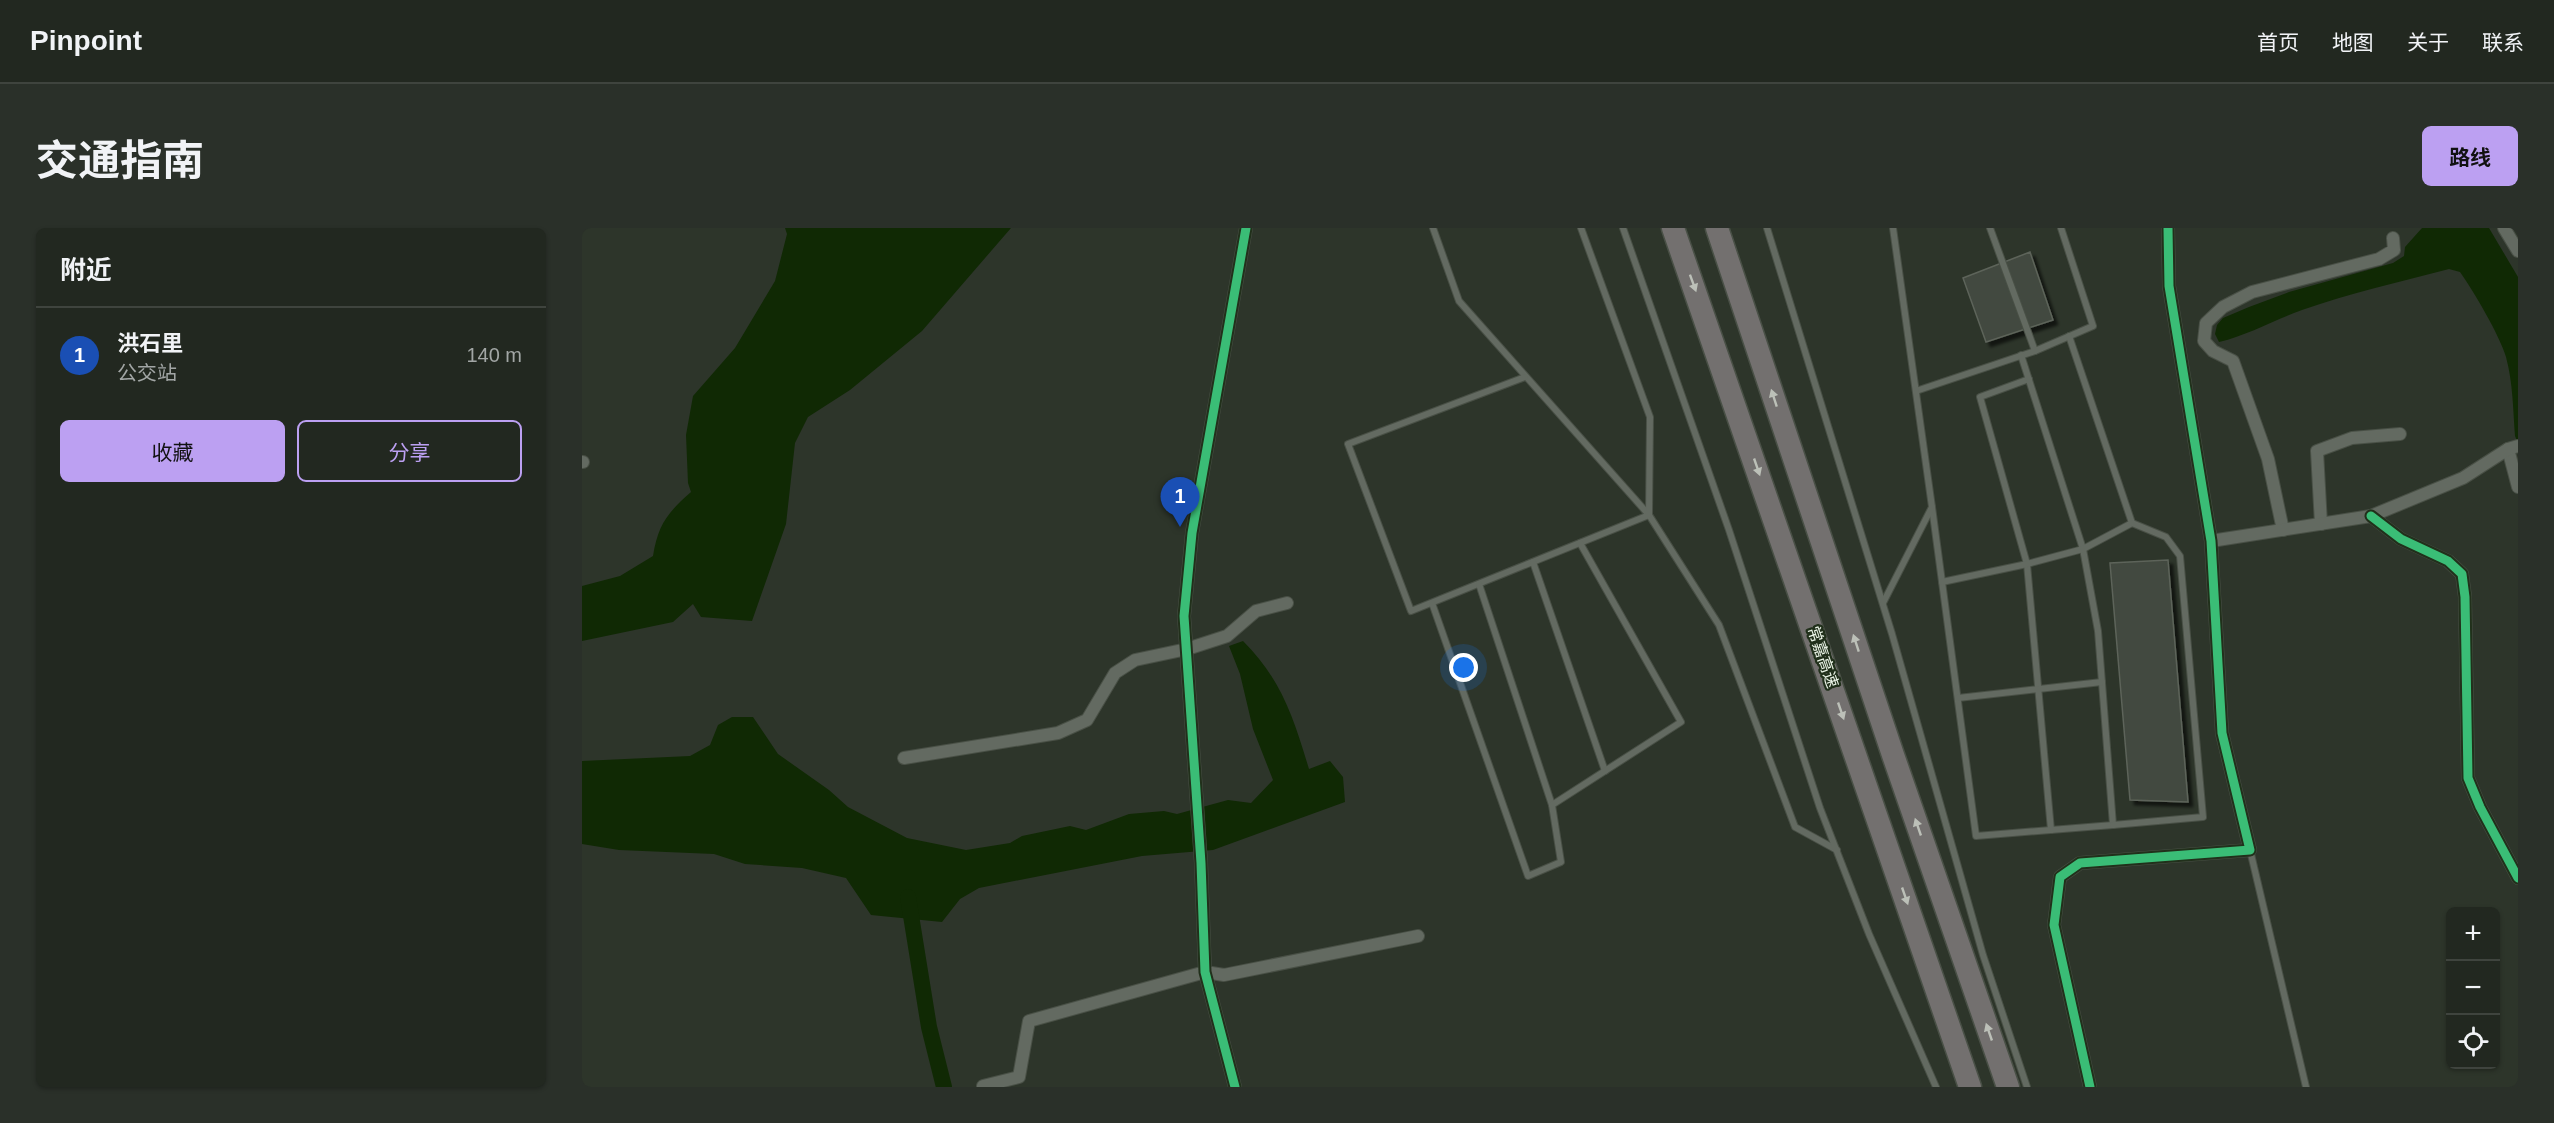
<!DOCTYPE html>
<html lang="zh">
<meta charset="utf-8">
<style>
body{margin:0;font-family:Arial,"Noto Sans SC",sans-serif;background:#2a3029;color:#f1f3f6}
.controls{position:absolute;right:18px;bottom:18px;display:grid;overflow:hidden;border-radius:9px;box-shadow:0 2px 4px #0004}
.controls button{width:54px;height:54px;display:grid;place-items:center;padding:0;border:0;border-bottom:2px solid #3f443e;background:#222820;color:#f1f3f6;font:30px sans-serif}
.you{position:absolute;left:882px;top:440px;width:21px;height:21px;margin:-15px;border:4px solid #fff;border-radius:50%;background:#1a73e8;box-shadow:0 0 0 9px #1a73e833}
.badge{display:grid;place-items:center;width:39px;height:39px;border-radius:50%;background:#bca0f2;color:#fff;font-size:20px;font-weight:700}
.pin{position:absolute;translate:-50% -50px;filter:drop-shadow(0 2px 3px #0008)}
.pin::after{content:'';position:absolute;top:32px;width:21px;height:18px;background:inherit;clip-path:polygon(0 0,100% 0,50% 100%)}
.list{margin:0;padding:0;list-style:none}
h2{display:flex;justify-content:space-between;align-items:center;height:78px;margin:0;padding:0 24px;font-size:26px}
h2 small{font-size:20px;font-weight:400;color:#a2a6a5}
.list li{display:grid;grid-template-columns:39px 1fr auto;gap:18px;align-items:center;box-sizing:border-box;height:96px;padding:0 24px;border-top:2px solid #3f443e}
.list b{display:block;font-size:22px;white-space:nowrap}
.list p{margin:0;font-size:20px;white-space:nowrap;color:#a2a6a5}
.list em{font-size:20px;font-style:normal;color:#a2a6a5}
.actions{display:flex;gap:12px;padding:18px 24px}
.actions a{flex:1;padding:14px 0;border:2px solid #bca0f2;border-radius:9px;text-align:center;font-size:21px;color:#bca0f2}
.actions .main{background:#bca0f2;color:#111}
.icon{flex:none;width:33px;height:33px;fill:none;stroke:currentColor;stroke-width:2;stroke-linecap:round;stroke-linejoin:round}
.map{position:relative;flex:none;width:1936px;height:859px;overflow:hidden;border-radius:9px}
header{display:flex;align-items:center;gap:36px;box-sizing:border-box;height:84px;padding:0 30px;background:#222820;border-bottom:2px solid #3f443e}
header strong{font-size:28px}
nav{display:flex;gap:33px;margin-inline-start:auto;font-size:21px}
.intro{display:flex;align-items:center;justify-content:space-between;box-sizing:border-box;height:144px;padding:0 36px}
h1{margin:0;font-size:42px}
.button{padding:15px 27px;border-radius:9px;background:#bca0f2;color:#111;font-size:21px;font-weight:700}
main{display:flex;gap:36px;padding:0 36px}
aside{flex:1;background:#222820;border-radius:9px;box-shadow:0 2px 4px #0004}
.map>svg:first-child{display:block}
.water{fill:#102904}
.lines{fill:none;stroke-linecap:round;stroke-linejoin:round}
.canal{stroke:#102904;stroke-width:16}
.building{fill:#42493f;stroke:#5d645a;stroke-width:1.5;filter:url(#shadow)}
.service-casing{stroke:#495046;stroke-width:8}
.minor-casing{stroke:#495046;stroke-width:14}
.motorway-casing{stroke:#495046;stroke-width:25}
.service{stroke:#636a61;stroke-width:6}
.minor{stroke:#636a61;stroke-width:12}
.motorway{stroke:#73706f;stroke-width:22}
.cycleway-casing{stroke:#21301b;stroke-width:13}
.cycleway{stroke:#3abd76;stroke-width:9}
.oneway{fill:#bcc0b8}
.labels{text-anchor:middle;dominant-baseline:central;stroke-width:4.5;stroke-linejoin:round;paint-order:stroke}
.street-label{font-size:16px;fill:#ecf5e8;stroke:#21301b}
</style>
<header>
<strong>Pinpoint</strong>
<nav><a>首页</a><a>地图</a><a>关于</a><a>联系</a></nav>
</header>
<div class="intro"><h1>交通指南</h1><a class="button">路线</a></div>
<main>
<aside>
<h2>附近<small></small></h2>
<ul class="list">
<li><span class="badge" style="background:#1a4fb4">1</span><div><b>洪石里</b><p>公交站</p></div><em>140 m</em></li>
</ul>
<div class="actions"><a class="main">收藏</a><a>分享</a></div>
</aside>
<div class="map">
<svg width="1936" height="859" viewBox="0 0 1936 859">
<defs>
<filter id="shadow"><feDropShadow dx="4.5" dy="4.5" stdDeviation="1.5" flood-color="#0009"/></filter>
</defs>
<rect width="100%" height="100%" fill="#2d352a"/>
<g class="water">
<path d="M203 0H429L340 103 268 162 226 189 213 215 204 296 170 393 119 389 111 376 91 394 0 413V358L38 348 71 328C76 297 85 285 109 264L106 255 104 207 111 168 153 120 193 53 205 6Z"/>
<path d="M1840 0H1907L1936 49V215L1933 208C1931 181 1931 155 1924 129 1918 108 1891 62 1878 44L1867 41C1818 54 1768 65 1720 82 1692 92 1666 107 1637 114L1633 106 1635 97 1641 90 1667 79 1707 64 1811 35 1822 28 1823 19Z"/>
<path d="M661 413C700 452 711 489 727 541L748 533 761 549 763 574 631 622 560 628 397 660 378 671 360 694 289 687 264 650 220 640 163 636 132 626 37 622 0 616V533L108 528 128 517 136 497 150 489H171L196 526 247 562 266 579 325 610 384 622 428 615 440 608 488 598 504 602 547 586 582 583 595 586 646 572 669 575 691 552 671 501 658 446 647 418Z"/>
</g>
<g class="lines">
<path class="canal" d="M326 669 347 799 362 859"/>
</g>
<g class="building">
<path d="M1448 24 1471 92 1404 114 1381 50Z"/>
<path d="M1586 332 1606 574 1548 572 1528 335Z"/>
</g>
<g class="lines">
<defs>
<g id="service">
<path d="M851 0 877 73 1067 287 1137 397 1213 599 1255 622"/>
<path d="M1041 0 1147 302 1238 580 1287 706 1354 859"/>
<path d="M1185 0 1310 406 1401 727 1445 859"/>
<path d="M1408 0 1453 123"/>
<path d="M943 149 766 216 829 383 1067 287 1068 189 999 0"/>
<path d="M1447 151 1398 169 1445 336 1469 602"/>
<path d="M1334 163 1453 123 1511 98 1479 0"/>
<path d="M1350 279 1394 608 1531 597 1516 403 1501 321 1439 127"/>
<path d="M951 334 1023 543"/>
<path d="M1360 354 1445 336 1501 321 1550 295 1487 108"/>
<path d="M897 356 970 577"/>
<path d="M850 375 946 648 979 634 970 577 1099 494 998 315"/>
<path d="M1301 375 1350 279 1311 0"/>
<path d="M1376 470 1520 454"/>
<path d="M1531 597 1621 589 1598 328 1584 309 1550 295"/>
<path d="M1668 622 1724 859"/>
</g>
<g id="minor">
<path d="M1922 0 1936 23"/>
<path d="M1926 221 1936 259"/>
<path d="M0 234H1"/>
<path d="M1789 288 1819 311 1866 333 1880 346 1883 369 1886 550 1898 579 1936 650"/>
<path d="M1739 296 1735 223 1770 210 1818 206"/>
<path d="M1701 302 1686 231 1651 133 1631 123 1622 113 1624 95 1641 79 1670 64 1797 31 1812 22 1811 10"/>
<path d="M1629 313 1789 288 1881 250 1926 221 1936 218"/>
<path d="M322 530 476 505 505 492 533 445 553 432 605 421 645 408 674 383 705 375"/>
<path d="M401 858 437 849 447 793 623 744 642 747 836 708"/>
<path d="M653 859 623 744 619 635 602 388 610 305 664 0"/>
<path d="M1508 859 1472 697 1478 649 1498 635 1668 622 1640 505 1629 313 1587 58 1586 0"/>
</g>
<g id="motorway">
<path d="M1091 0 1388 859"/>
<path d="M1135 0 1311 527 1426 859"/>
</g>
</defs>
<use href="#service" class="service-casing"/>
<use href="#minor" class="minor-casing"/>
<use href="#motorway" class="motorway-casing"/>
<use href="#service" class="service"/>
<use href="#minor" class="minor"/>
<use href="#motorway" class="motorway"/>
<defs>
<g id="cycleway">
<path d="M1789 288 1819 311 1866 333 1880 346 1883 369 1886 550 1898 579 1936 650"/>
<path d="M653 859 623 744 619 635 602 388 610 305 664 0"/>
<path d="M1508 859 1472 697 1478 649 1498 635 1668 622 1640 505 1629 313 1587 58 1586 0"/>
</g>
</defs>
<use href="#cycleway" class="cycleway-casing"/>
<use href="#cycleway" class="cycleway"/>
</g>
<defs><path id="oneway-solid" d="M-6-.8H1V-3.2L6.5 0L1 3.2V.8H-6Z" transform="scale(1.5)"/></defs>
<g class="oneway">
<use href="#oneway-solid" transform="translate(1111 55) rotate(70)"/>
<use href="#oneway-solid" transform="translate(1192 170) rotate(-108)"/>
<use href="#oneway-solid" transform="translate(1175 239) rotate(71)"/>
<use href="#oneway-solid" transform="translate(1274 415) rotate(-108)"/>
<use href="#oneway-solid" transform="translate(1259 483) rotate(71)"/>
<use href="#oneway-solid" transform="translate(1336 599) rotate(-109)"/>
<use href="#oneway-solid" transform="translate(1323 668) rotate(71)"/>
<use href="#oneway-solid" transform="translate(1407 804) rotate(-109)"/>
</g>
<g class="labels">
<g class="street-label">
<text transform="translate(1241 429) rotate(71)">常嘉高速</text>
</g>
</g>
</svg>
<div class="controls">
<button>+</button>
<button>−</button>
<button><svg class="icon" aria-label="locate" viewBox="0 0 24 24"><circle cx="12" cy="12" r="6"/><path d="M12 2v4M12 18v4M2 12h4M18 12h4"/></svg></button>
</div>
<div class="you"></div>
<div class="pin badge" style="left:598px;top:299px;background:#1a4fb4">1</div>
</div>
</main>
